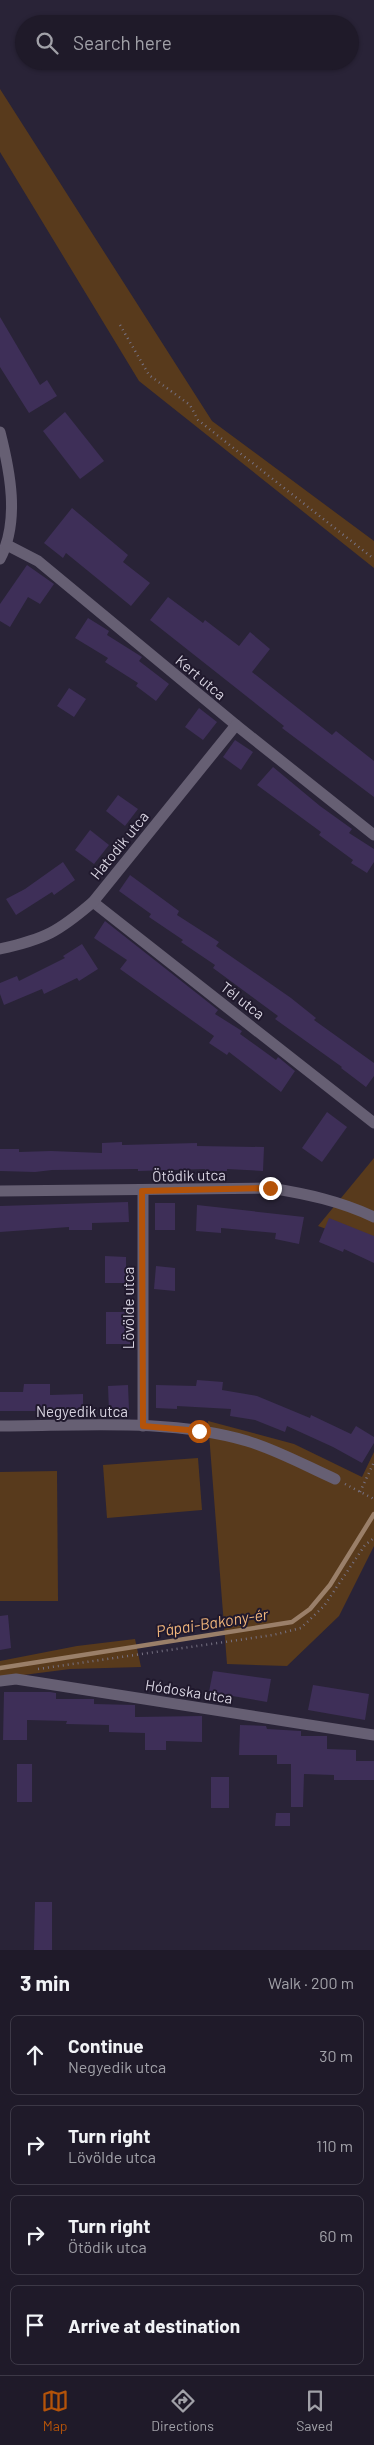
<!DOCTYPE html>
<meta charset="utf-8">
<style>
body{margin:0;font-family:Barlow,sans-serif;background:#2c2735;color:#f1f3f6}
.stop{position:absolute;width:15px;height:15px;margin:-11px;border:4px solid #b45309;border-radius:50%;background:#fff}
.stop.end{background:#b45309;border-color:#fff;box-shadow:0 1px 5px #0008}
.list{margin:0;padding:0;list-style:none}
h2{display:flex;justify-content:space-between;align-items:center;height:65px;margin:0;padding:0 20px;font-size:21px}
h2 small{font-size:16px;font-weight:400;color:#a1a1a8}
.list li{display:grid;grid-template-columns:32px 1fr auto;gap:15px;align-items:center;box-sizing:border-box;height:80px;margin:0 10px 10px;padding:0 10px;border:1px solid #3c3846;border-radius:8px}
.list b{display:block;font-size:19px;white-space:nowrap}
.list p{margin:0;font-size:16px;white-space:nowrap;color:#a1a1a8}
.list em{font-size:16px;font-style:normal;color:#a1a1a8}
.icon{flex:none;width:28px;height:28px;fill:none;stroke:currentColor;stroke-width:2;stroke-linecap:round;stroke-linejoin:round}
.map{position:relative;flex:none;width:374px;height:1950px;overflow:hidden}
.search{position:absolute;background:#1f1a29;box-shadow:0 1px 4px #0004;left:15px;right:15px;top:15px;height:55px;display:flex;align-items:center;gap:12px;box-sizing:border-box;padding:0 18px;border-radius:28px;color:#a1a1a8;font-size:19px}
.sheet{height:425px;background:#1f1a29}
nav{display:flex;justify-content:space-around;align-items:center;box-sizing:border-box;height:70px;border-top:1px solid #3c3846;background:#1f1a29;font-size:14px;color:#a1a1a8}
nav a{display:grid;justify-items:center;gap:2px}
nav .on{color:#b45309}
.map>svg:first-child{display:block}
.green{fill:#583a1c}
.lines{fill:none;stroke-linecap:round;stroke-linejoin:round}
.stream{stroke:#9a7f69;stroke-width:4.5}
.building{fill:#3e2f58}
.path{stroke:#777283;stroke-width:2.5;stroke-dasharray:1 4;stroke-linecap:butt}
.street{stroke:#665f73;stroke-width:11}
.route{stroke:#b45309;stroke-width:6}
.labels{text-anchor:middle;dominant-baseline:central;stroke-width:4;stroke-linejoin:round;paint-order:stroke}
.street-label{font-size:15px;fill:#d7d3e0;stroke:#20192d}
.water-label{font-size:16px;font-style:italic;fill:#f0b57b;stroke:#20192d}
</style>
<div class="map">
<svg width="374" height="1950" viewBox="0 0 374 1950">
<rect width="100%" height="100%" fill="#292337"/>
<g class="green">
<path d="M0 89 212 421 374 541V568L139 381 0 152Z"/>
<path d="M374 1158V1246L318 1226Z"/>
<path d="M208 1421 294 1444 362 1477 374 1452V1546L339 1616 287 1666 227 1664Z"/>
<path d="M198 1458 202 1510 107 1518 103 1465Z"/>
<path d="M57 1471 58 1601H0V1472Z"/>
<path d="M135 1639 141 1667 70 1669 0 1678V1661L77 1646Z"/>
</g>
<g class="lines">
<path class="stream" d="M0 1668 292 1622 310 1609 330 1585 374 1514"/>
</g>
<g class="building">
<path d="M0 317 40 385 47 380 57 396 29 413 0 367Z"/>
<path d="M65 412 104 461 80 479 43 431Z"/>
<path d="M72 508 128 555 123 562 150 583 131 606 66 553 63 558 44 543Z"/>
<path d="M27 565 54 584 40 604 28 597 10 627 0 621V604Z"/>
<path d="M168 597 203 623 205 620 239 646 250 632 270 649 252 672 332 735 336 731 374 761V797L282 728 284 726 150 620Z"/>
<path d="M88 618 109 631 107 635 142 657 139 661 169 684 156 701 136 686 138 683 105 662 108 658 75 638Z"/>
<path d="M69 688 86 699 74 717 57 706Z"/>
<path d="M199 708 217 722 203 740 185 727Z"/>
<path d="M235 740 253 752 241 770 223 757Z"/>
<path d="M273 767 320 806 352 829 349 833 374 849V862L367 873 351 863 353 860 319 835 321 832 257 785Z"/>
<path d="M118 795 138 809 125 826 106 811Z"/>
<path d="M90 830 109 845 94 864 75 850Z"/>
<path d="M63 862 75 880 54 895 52 892 16 915 6 899 25 889Z"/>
<path d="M130 875 179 911 177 915 219 942 216 946 291 998 316 1018 314 1020 374 1063V1076L366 1087 341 1068 342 1067 275 1019 278 1016 213 968 215 965 181 942 183 940 149 917 151 914 119 891Z"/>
<path d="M105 921 218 1010 215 1014 242 1031 240 1034 276 1060 278 1057 295 1071 281 1092 229 1052 227 1055 209 1043 214 1036 120 969 127 960 94 938Z"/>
<path d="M82 944 98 969 79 981 77 978 44 994 42 989 4 1005 0 994V983L17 976 19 981 65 958 63 956Z"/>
<path d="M327 1112 347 1127 322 1162 302 1148Z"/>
<path d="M122 1142V1145L197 1143V1146L264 1147 263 1171 227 1169V1171H205V1169L138 1171V1169L52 1170 35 1172 0 1171V1149H19V1152L51 1151 102 1153V1143Z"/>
<path d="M128 1202 129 1222 92 1223V1230H69V1227L0 1232V1206Z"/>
<rect x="155" y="1203" width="20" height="27"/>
<path d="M197 1205 304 1217 299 1244 275 1239 276 1233 221 1228V1233L196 1231Z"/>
<path d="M329 1218 374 1236V1263L344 1249 343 1252 319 1242Z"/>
<path d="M105 1256 126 1257V1283H105Z"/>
<path d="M156 1266 175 1268V1291L154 1289Z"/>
<path d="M106 1312H129L130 1344H106Z"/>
<path d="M197 1380 223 1382 222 1390 257 1396 310 1418 311 1415 351 1434 356 1426 374 1437V1443L362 1463 333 1447 287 1426 285 1432 255 1420 230 1416 231 1409 177 1406V1409L156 1408V1385L196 1386Z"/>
<path d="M24 1384H50V1395L83 1394V1411H0V1392H23Z"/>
<path d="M128 1385 129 1410 109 1411 108 1386Z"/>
<path d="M8 1615 11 1648 0 1650V1616Z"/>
<path d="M213 1671 271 1679 267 1702 209 1692Z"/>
<path d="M313 1685 369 1694 365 1720 308 1710Z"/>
<path d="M4 1692H50L56 1693V1699H94V1704L135 1705V1717L202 1716V1742L166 1741V1750H145V1733L109 1732V1725L66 1724 67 1721 27 1720V1740H3Z"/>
<path d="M240 1725 266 1726 267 1729 301 1731V1736H327V1749L356 1750V1761H374V1780H334V1775L304 1774 303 1807H291V1764H277V1755H239Z"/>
<rect x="17" y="1764" width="15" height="38"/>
<rect x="211" y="1777" width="18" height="31"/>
<path d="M276 1813H290V1826H275Z"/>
<path d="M35 1902H52V1950H34Z"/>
</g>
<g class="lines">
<g class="path">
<path d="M120 325 149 375 190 405 198 420 374 559"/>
<path d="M345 1484 374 1499"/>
<path d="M360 1492 374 1462"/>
<path d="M38 1669 273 1635 301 1628 324 1606 365 1545 374 1538"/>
</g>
<g class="street">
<path d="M0 432C10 471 20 521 0 559"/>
<path d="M7 545 38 561 236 725 374 835"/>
<path d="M93 902 374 1123"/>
<path d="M0 949C45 939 58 932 93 902L236 725"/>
<path d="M0 1191 270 1188C307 1194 340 1201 374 1217"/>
<path d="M143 1191V1426"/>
<path d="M0 1426C81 1426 168 1418 247 1441 277 1450 306 1466 335 1479"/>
<path d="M0 1681 16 1679 374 1735"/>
</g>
</g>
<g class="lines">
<path class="route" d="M199 1431 143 1426 142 1191 270 1188"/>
</g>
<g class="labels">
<g class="street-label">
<text transform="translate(201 677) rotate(40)">Kert utca</text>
<text transform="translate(119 845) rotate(-51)">Hatodik utca</text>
<text transform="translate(243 1000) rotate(38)">Tél utca</text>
<text transform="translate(189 1175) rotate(-1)">Ötödik utca</text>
<text transform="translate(128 1308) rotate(-90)">Lövölde utca</text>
<text x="82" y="1411">Negyedik utca</text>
<text transform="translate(189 1691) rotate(9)">Hódoska utca</text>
</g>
<g class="water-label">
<text transform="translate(212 1622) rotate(-9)">Pápai-Bakony-ér</text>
</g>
</g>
</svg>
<div class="stop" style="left:199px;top:1431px"></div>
<div class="stop end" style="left:270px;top:1188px"></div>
<div class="search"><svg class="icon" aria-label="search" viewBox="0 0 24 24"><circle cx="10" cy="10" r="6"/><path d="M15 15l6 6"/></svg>Search here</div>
</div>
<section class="sheet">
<h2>3 min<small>Walk · 200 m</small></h2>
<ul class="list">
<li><svg class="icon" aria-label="ahead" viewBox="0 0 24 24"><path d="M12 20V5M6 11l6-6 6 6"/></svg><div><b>Continue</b><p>Negyedik utca</p></div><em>30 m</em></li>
<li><svg class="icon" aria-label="right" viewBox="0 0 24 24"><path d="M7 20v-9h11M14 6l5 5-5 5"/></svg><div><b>Turn right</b><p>Lövölde utca</p></div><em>110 m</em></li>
<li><svg class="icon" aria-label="right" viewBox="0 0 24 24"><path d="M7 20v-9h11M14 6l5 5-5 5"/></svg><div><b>Turn right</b><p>Ötödik utca</p></div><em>60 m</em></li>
<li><svg class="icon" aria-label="arrive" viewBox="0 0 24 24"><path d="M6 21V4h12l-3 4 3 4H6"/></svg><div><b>Arrive at destination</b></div></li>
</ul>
</section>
<nav>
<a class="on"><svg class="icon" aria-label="map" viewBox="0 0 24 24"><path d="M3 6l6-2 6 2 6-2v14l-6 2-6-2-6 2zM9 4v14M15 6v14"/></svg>Map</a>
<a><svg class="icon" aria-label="directions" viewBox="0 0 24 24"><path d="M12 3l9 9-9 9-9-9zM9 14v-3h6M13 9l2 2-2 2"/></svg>Directions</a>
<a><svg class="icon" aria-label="saved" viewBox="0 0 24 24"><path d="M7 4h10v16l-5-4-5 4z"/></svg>Saved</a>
</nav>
